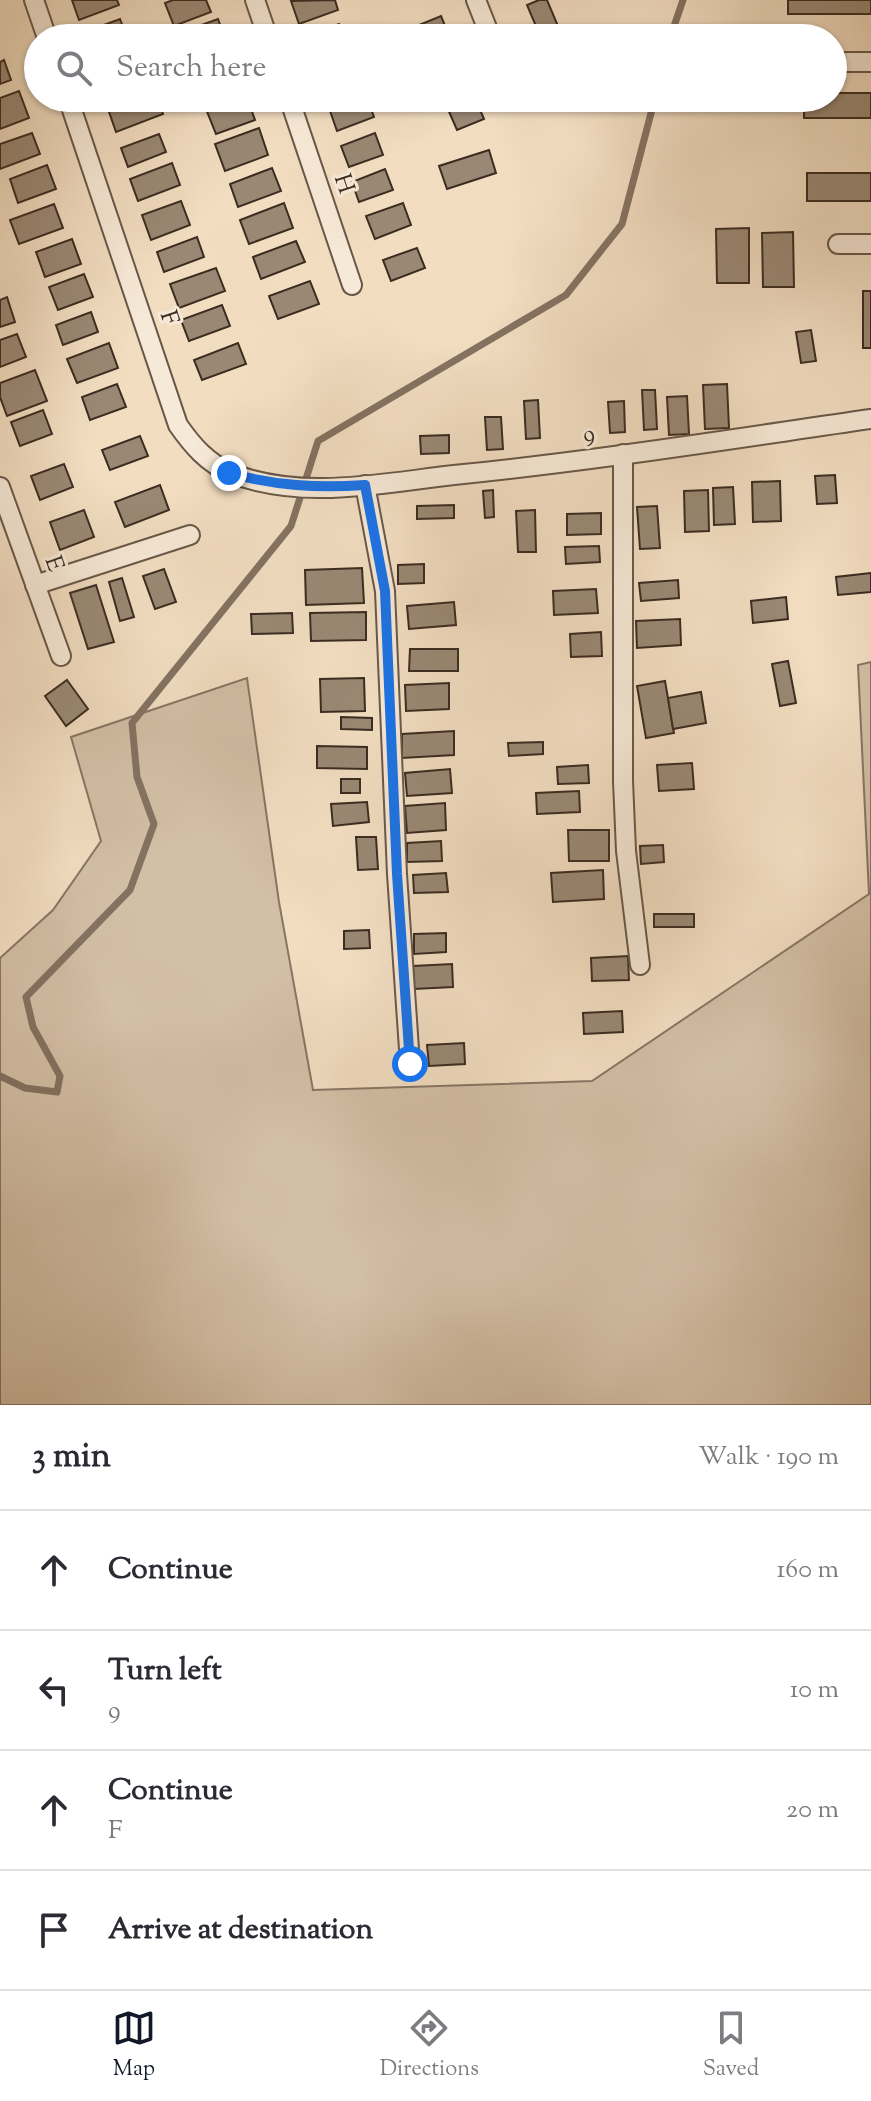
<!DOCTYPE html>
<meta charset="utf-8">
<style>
body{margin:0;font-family:"Sorts Mill Goudy",serif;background:#f7f7f7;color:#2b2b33}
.stop{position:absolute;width:24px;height:24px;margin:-18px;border:6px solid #1a73e8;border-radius:50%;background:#fff}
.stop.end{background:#1a73e8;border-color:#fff;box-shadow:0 2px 8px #0008}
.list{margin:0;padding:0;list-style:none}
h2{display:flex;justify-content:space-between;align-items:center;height:104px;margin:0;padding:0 32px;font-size:34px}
h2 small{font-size:26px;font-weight:400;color:#7c7c81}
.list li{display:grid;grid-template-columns:52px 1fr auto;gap:24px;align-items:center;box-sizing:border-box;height:120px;padding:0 32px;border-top:2px solid #e1e1e2}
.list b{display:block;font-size:30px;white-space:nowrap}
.list p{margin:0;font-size:26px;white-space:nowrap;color:#7c7c81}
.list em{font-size:26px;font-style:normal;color:#7c7c81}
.icon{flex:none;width:44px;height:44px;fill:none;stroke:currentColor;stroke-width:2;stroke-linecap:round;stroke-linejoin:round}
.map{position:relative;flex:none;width:871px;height:1405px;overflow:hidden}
.search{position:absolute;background:#fff;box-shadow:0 2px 6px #0004;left:24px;right:24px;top:24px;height:88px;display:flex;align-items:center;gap:20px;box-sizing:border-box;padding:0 28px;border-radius:44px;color:#7c7c81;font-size:30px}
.sheet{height:584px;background:#fff}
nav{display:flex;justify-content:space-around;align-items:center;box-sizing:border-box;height:112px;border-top:2px solid #e1e1e2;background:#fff;font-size:22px;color:#7c7c81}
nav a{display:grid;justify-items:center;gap:4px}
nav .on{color:#111827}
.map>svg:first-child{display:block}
.green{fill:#d3bfa6;stroke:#877664;stroke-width:2}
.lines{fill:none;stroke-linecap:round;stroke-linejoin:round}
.stream{stroke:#847261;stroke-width:7}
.building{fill:#9a8874;stroke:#3b2c21;stroke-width:2}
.street-casing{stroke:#695849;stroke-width:22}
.street{stroke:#f7e9d7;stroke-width:18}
.route{stroke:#1a73e8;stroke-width:10}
.labels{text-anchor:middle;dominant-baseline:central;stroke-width:6;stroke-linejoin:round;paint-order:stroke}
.street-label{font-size:24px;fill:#3b2c21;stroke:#f7e9d7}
</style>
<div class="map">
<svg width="871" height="1405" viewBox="0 0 871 1405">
<rect width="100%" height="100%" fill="#f2ddc1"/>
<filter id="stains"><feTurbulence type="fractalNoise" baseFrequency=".0025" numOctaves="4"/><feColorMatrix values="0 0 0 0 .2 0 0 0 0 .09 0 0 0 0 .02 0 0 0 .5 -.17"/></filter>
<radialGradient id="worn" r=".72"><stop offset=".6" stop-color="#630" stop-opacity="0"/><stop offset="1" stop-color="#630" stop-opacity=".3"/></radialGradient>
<path class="green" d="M871 662V1405H0V958L53 910 101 841 71 737 247 678 279 902 313 1090 592 1081 869 894 858 665Z"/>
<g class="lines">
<g class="stream">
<path d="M670 38 683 0"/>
<path d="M0 1076 25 1088 57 1092 60 1076 33 1027 26 997 130 890 154 824 137 777 132 723 291 526 318 441 566 295 622 224 655 98"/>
</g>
</g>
<g class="building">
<path d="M72 0H117L119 5 79 20Z"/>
<path d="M173 0H206L211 12 174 26 165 3Z"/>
<path d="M335 0 338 10 299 24 291 1Z"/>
<path d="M539 0H547L563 38H541L527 5Z"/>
<rect x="788" y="0" width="83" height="14"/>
<path d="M441 16 450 38H418L414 27Z"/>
<path d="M120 19 127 38H77L76 35Z"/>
<path d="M218 19 225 38 168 37Z"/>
<path d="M339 24 344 38H306L305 37Z"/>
<path d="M4 60 11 80 0 84V62Z"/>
<path d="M19 91 29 118 0 129V98Z"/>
<path d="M833 93H871V118H804V98H833Z"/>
<path d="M137 98H157L163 114 116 132 108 109Z"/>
<path d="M236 98H247L255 120 216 134 206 109Z"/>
<path d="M348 98H367L374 117 337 131 328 105Z"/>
<path d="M443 98H475L484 119 457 130Z"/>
<path d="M259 128 268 155 225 171 215 144Z"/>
<path d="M32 133 40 154 0 169V144Z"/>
<path d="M375 133 383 155 349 167 341 146Z"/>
<path d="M159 134 166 152 128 167 121 148Z"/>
<path d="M489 150 496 173 447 189 439 166Z"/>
<path d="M172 163 180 185 138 201 130 179Z"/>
<path d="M47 165 56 189 18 203 10 179Z"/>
<path d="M272 168 281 191 238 207 230 184Z"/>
<path d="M385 169 393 190 359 202 352 182Z"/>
<rect x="807" y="173" width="64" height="28"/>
<path d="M181 201 190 225 151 240 142 215Z"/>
<path d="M284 203 293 228 249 244 240 220Z"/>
<path d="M403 203 411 225 375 239 366 216Z"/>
<path d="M54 204 63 228 19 244 10 220Z"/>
<path d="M749 228V283H717L716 229Z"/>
<path d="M793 232 794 287H763L762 233Z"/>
<path d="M197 237 204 257 164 272 157 252Z"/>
<path d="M72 239 81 264 45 277 36 252Z"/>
<path d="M296 241 305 262 261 279 253 257Z"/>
<path d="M417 248 425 268 391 281 383 260Z"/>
<path d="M216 268 225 291 179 308 170 284Z"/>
<path d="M84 274 93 297 58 310 49 287Z"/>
<path d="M310 281 319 304 278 319 269 296Z"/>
<rect x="863" y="291" width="8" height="57"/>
<path d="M7 297 15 322 0 327V300Z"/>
<path d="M222 305 230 326 189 341 181 320Z"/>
<path d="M91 312 98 332 63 345 56 325Z"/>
<path d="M811 330 816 361 801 363 796 332Z"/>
<path d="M17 334 26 357 0 367V340Z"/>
<path d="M109 343 118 368 77 383 67 359Z"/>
<path d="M238 343 246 364 202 380 194 360Z"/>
<path d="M35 370 47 401 7 416 0 397V383Z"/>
<path d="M117 384 126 407 90 420 82 397Z"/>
<path d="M727 384 729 428 705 429 703 385Z"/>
<path d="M642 390H655L657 429 644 430Z"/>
<path d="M687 396 689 434 669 435 667 397Z"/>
<path d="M538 400 540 438 526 439 524 401Z"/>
<path d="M624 401 625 432 610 433 608 402Z"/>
<path d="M43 410 52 434 20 446 11 422Z"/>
<path d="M485 417H501L503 449 487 450Z"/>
<path d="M449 435V453L421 454 420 436Z"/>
<path d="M140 436 148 456 110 470 102 450Z"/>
<path d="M64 464 73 487 40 500 31 476Z"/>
<path d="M835 475 837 503 817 504 815 476Z"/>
<path d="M780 481 781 521 753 522 752 482Z"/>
<path d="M160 485 169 510 125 527 115 502Z"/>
<path d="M733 487 735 524 714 525 713 488Z"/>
<path d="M493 490 494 517 485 518 483 491Z"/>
<path d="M708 490 709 531 685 532 684 491Z"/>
<path d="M454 505V518L417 519V506Z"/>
<path d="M657 506 660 548 640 549 637 507Z"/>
<path d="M84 510 94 537 60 550 50 522Z"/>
<path d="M535 510 536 552H518L516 511Z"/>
<path d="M601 513V534L567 535V514Z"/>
<path d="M599 546 600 562 566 564 565 547Z"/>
<path d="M424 564V583L398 584V565Z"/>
<path d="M362 568 364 603 306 605 305 570Z"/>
<path d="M164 569 176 602 155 609 143 576Z"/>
<path d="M871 573V592L838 595 836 577Z"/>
<path d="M122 578 134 617 120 621 109 582Z"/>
<path d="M678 580 679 598 641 601 639 583Z"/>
<path d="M96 585 114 642 88 649 70 593Z"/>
<path d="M596 589 598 613 554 615 553 591Z"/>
<path d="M786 597 788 619 753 623 751 601Z"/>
<path d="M454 602 456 625 409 629 407 606Z"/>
<path d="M366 612V640L311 641 310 613Z"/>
<path d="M292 613 293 633 252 634 251 614Z"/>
<path d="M680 619 681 645 637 648 636 621Z"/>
<path d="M601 632 602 656 571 657 570 634Z"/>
<path d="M410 649H458V671H409Z"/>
<path d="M788 661 796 703 780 706 772 664Z"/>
<path d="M364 678 365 711 321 712 320 679Z"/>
<path d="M67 680 88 709 66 726 45 696Z"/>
<path d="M665 681 674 733 646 738 637 686Z"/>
<path d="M449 683V709L406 711 405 685Z"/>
<path d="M701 692 706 723 673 729 668 698Z"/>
<path d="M341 717 372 718V730L341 729Z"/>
<path d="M454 731V755L402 758V734Z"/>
<path d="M543 742V754L509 756 508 743Z"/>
<path d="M317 746 367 747V769L317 768Z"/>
<path d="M692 763 694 789 659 791 657 765Z"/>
<path d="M588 765 589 783 558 784 557 767Z"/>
<path d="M450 769 452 793 407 796 405 773Z"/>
<rect x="341" y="779" width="19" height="14"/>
<path d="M579 791 580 812 537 814 536 793Z"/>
<path d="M367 802 369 822 333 826 331 804Z"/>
<path d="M445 803 446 830 407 833 405 806Z"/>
<path d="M568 830H609V861H569Z"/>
<path d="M356 837H376L378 869 358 870Z"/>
<path d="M441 841 442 861 407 862V843Z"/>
<path d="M663 845 664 862 641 864 640 846Z"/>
<path d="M603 870 604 899 553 902 551 873Z"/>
<path d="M446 873 448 892 414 893 413 875Z"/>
<rect x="654" y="914" width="40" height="13"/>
<path d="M369 930 370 948 344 949V931Z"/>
<path d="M446 933V952L414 954V934Z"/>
<path d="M628 956 629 980 592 981 591 958Z"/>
<path d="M452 964 453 987 414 989 413 966Z"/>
<path d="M622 1011 623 1032 584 1034 583 1013Z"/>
<path d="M464 1043 465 1064 429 1066 427 1045Z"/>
</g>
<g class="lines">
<defs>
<g id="street">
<path d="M34 0 47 38"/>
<path d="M255 0 268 38"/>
<path d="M476 0 491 38"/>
<path d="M836 62H871"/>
<path d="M68 98 178 425C192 445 207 463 231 473 301 501 382 483 454 475 594 461 732 439 871 419"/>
<path d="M289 98 352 285"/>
<path d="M838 244H871"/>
<path d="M623 454V781L626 851 640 965"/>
<path d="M365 485 385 591 397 874 410 1064"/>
<path d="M0 487 61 656"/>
<path d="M35 585 190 535"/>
</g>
</defs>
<use href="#street" class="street-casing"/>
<use href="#street" class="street"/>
</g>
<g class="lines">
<path class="route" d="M229 473C276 486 317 488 365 485L385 591 397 874 410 1064"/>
</g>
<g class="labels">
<g class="street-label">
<text transform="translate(343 184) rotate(71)">H</text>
<text transform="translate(168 318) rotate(71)">F</text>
<text transform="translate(589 435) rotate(-8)">9</text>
<text transform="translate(53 564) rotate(70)">E</text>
</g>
</g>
<rect width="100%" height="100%" filter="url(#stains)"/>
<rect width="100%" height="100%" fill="url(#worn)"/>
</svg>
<div class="stop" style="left:410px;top:1064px"></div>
<div class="stop end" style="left:229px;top:473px"></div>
<div class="search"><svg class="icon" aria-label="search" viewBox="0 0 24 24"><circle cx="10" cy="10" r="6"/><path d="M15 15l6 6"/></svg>Search here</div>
</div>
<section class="sheet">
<h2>3 min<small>Walk · 190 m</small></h2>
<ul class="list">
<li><svg class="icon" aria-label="ahead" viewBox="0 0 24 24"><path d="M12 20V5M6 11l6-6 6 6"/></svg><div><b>Continue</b></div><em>160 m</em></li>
<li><svg class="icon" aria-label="left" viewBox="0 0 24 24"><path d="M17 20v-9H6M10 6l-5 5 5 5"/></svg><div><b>Turn left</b><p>9</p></div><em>10 m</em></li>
<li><svg class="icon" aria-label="ahead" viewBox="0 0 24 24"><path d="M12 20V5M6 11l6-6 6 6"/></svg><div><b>Continue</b><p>F</p></div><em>20 m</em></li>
<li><svg class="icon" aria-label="arrive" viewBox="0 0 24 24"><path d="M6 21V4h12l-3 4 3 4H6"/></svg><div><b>Arrive at destination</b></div></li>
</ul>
</section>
<nav>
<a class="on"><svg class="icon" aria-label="map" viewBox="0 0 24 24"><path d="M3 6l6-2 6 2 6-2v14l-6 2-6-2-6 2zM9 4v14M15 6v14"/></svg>Map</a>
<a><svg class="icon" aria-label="directions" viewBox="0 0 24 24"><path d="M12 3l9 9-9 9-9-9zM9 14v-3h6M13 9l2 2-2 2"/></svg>Directions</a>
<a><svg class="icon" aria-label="saved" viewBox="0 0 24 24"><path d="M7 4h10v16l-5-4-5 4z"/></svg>Saved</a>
</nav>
